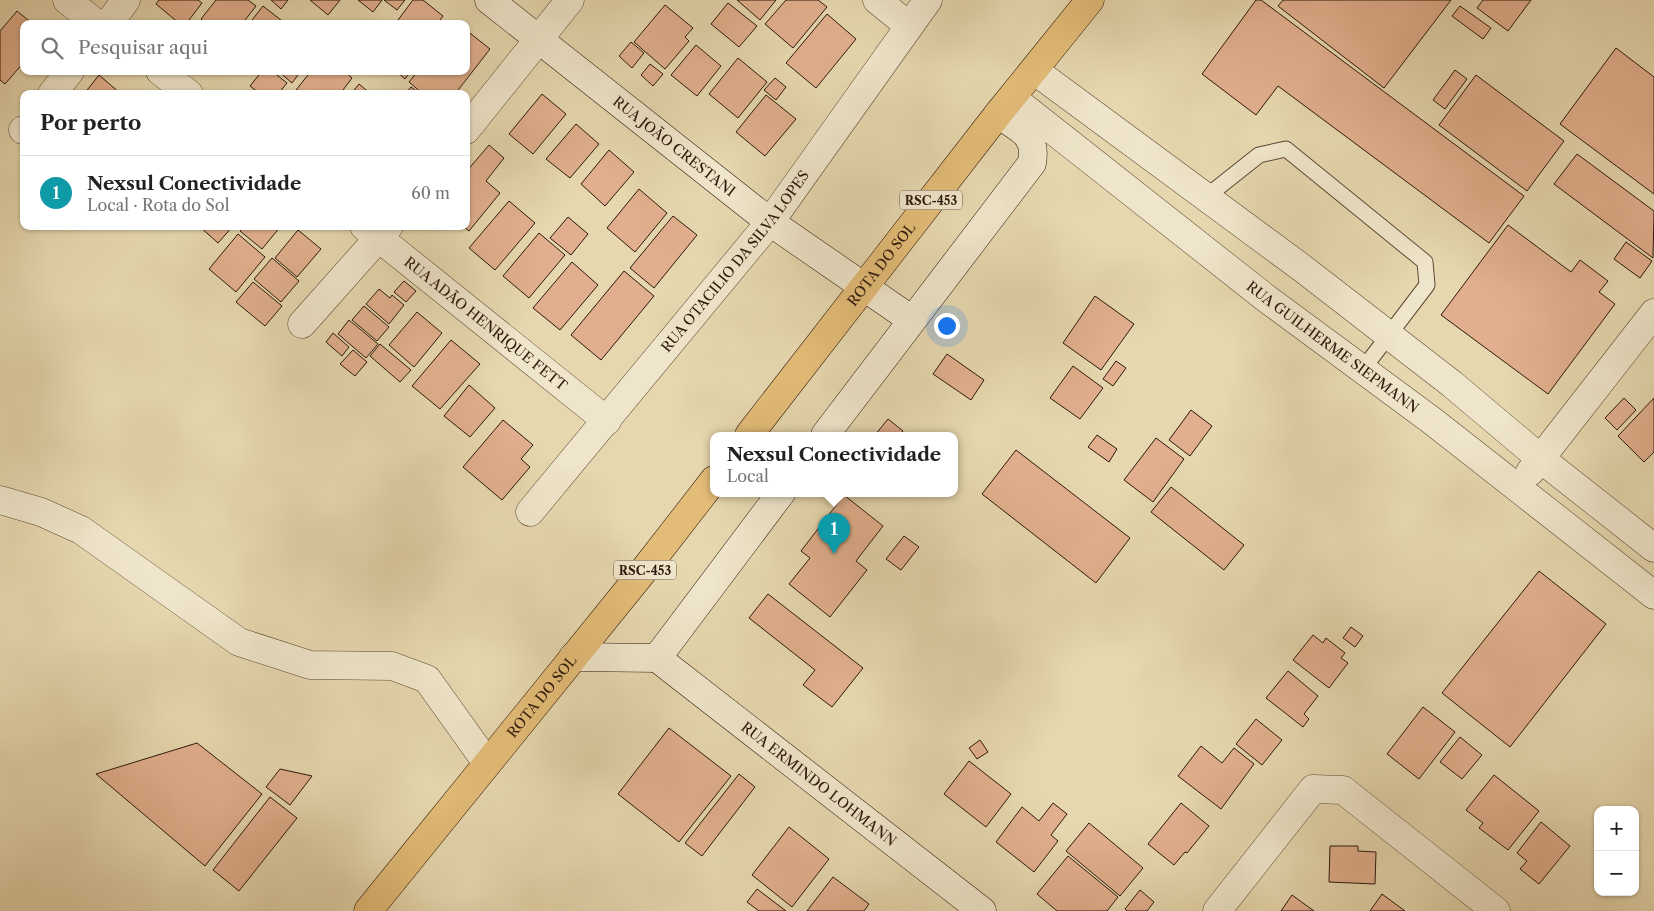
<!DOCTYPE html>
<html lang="pt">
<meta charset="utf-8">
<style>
body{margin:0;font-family:"Libre Caslon Text",serif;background:#f6f6f6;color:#222}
.controls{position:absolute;right:15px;bottom:15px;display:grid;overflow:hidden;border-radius:10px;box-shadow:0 1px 4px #0004}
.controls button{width:45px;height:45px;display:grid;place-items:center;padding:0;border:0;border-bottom:1px solid #e0e0e0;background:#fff;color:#222;font:25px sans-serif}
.you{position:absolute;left:946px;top:325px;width:18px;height:18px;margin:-12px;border:4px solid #fff;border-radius:50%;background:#1a73e8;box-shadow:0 0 0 8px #1a73e833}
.badge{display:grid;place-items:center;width:32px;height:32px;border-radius:50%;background:#8f2418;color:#fff;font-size:16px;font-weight:700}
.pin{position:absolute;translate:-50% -41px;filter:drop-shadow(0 1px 2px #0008)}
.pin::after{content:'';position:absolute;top:26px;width:18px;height:15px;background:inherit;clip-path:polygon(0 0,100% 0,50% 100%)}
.popup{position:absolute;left:710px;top:432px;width:248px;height:65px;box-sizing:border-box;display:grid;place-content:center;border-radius:10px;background:#fff;filter:drop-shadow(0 1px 4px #0005);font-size:16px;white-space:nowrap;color:#767676}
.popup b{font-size:19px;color:#222}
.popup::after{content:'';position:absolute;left:50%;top:100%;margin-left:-10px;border:10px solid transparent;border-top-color:#fff}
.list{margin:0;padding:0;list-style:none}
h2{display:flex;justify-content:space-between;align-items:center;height:65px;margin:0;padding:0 20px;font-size:21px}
h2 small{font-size:16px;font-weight:400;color:#767676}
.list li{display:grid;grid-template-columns:32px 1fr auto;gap:15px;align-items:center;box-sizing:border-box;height:75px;padding:0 20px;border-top:1px solid #e0e0e0}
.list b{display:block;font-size:19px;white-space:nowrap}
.list p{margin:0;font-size:16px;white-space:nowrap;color:#767676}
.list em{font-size:16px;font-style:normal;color:#767676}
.icon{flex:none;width:28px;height:28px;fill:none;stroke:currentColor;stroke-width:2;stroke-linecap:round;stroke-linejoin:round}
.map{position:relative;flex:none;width:1654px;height:911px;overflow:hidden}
.search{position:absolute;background:#fff;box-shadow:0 1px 4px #0004;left:20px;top:20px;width:450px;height:55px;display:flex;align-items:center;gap:12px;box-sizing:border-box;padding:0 18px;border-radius:10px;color:#767676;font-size:19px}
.panel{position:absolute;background:#fff;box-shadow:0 1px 4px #0004;left:20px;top:90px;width:450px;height:140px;border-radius:10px}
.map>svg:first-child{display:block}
.building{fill:#e1af8d;stroke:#2d180c}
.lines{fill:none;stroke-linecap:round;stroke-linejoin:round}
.lane-casing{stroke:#5b4834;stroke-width:17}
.street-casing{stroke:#5b4834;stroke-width:29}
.secondary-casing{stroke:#2d180c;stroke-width:29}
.highway-casing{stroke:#2d180c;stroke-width:29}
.lane{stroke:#efe5ca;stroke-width:15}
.street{stroke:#efe5ca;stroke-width:28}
.secondary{stroke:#efe5ca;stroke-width:28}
.highway{stroke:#e3bc77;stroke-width:28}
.labels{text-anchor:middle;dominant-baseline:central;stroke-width:4.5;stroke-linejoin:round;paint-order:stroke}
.shield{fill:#efe5ca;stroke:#675645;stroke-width:1}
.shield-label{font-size:12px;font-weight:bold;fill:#2d180c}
.street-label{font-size:14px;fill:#2d180c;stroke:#efe5ca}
</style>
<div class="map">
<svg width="1654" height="911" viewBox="0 0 1654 911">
<rect width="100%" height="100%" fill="#e6d7ae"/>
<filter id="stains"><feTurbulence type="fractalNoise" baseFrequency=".004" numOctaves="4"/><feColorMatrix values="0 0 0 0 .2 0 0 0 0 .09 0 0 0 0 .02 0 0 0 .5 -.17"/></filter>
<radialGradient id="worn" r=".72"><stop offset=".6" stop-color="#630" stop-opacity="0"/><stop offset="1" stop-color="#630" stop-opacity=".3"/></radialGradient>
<g class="building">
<path d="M159 0H198L202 3 186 24H180L156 4Z"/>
<path d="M216 0H248L256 6 242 24H207L201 19Z"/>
<path d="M271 0H288L281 9Z"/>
<path d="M310 0H340L328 15Z"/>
<path d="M358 0H382L373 12Z"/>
<path d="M384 0H405L397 10Z"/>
<path d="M413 0H423L443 16 437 24H395Z"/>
<path d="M737 0H776L760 20Z"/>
<path d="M786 0H818L827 7 793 48 765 24Z"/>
<path d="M1256 0H1261L1524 196 1489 243 1278 86 1256 115 1202 74Z"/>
<path d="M1283 0H1451L1384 88 1278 6Z"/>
<path d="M1483 0H1531L1508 31 1477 8Z"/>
<path d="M728 3 757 26 739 47 711 24Z"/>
<path d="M665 5 693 28 685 37 689 41 665 69 634 42Z"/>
<path d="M263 6 286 24H249Z"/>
<path d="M1460 6 1491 28 1483 39 1452 16Z"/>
<path d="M17 11 33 24H24V62L5 84 0 80V31Z"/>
<path d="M827 14 856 39 816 88 786 63Z"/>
<path d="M466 30 490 49 455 94H423L409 82 418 71H466Z"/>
<path d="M631 42 644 53 632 68 619 56Z"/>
<path d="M696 45 721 66 697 96 671 75Z"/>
<path d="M1616 48 1654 77V194L1560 124Z"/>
<path d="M738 58 767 82 738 118 709 94Z"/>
<path d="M650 64 663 74 653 86 641 75Z"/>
<path d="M1455 70 1467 79 1445 109 1433 100Z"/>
<path d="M262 71H272L287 83 278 94H260L250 86Z"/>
<path d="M278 71H301L292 83Z"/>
<path d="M311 71H344L352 78 340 94H293Z"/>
<path d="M396 71H411L405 79Z"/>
<path d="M99 75 121 94H84Z"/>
<path d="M1476 75 1564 141 1527 191 1439 125Z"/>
<path d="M775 78 786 87 776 100 764 90Z"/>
<path d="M359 84 371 94H351Z"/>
<path d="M411 87 420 94H405Z"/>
<path d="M542 94 566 114 533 154 509 134Z"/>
<path d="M766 95 796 119 765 156 736 132Z"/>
<path d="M576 124 599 144 570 178 546 159Z"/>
<path d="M489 145 504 158 486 181 500 193 469 231 463 226H466V172Z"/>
<path d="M609 150 634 172 605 206 581 184Z"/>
<path d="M1577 154 1654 211 1653 258 1554 184Z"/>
<path d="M639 189 667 213 635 252 607 228Z"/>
<path d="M509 201 535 223 495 270 469 248Z"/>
<path d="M673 216 697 235 654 288 630 268Z"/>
<path d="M568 217 588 234 571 255 550 238Z"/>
<path d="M1508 225 1571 272 1580 260 1608 281 1599 292 1615 304 1548 394 1441 315Z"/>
<path d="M199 226H233L218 243Z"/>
<path d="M244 226H281L262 249 240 231Z"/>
<path d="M298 230 321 249 297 277 275 258Z"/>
<path d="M539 233 565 255 529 298 503 276Z"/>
<path d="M238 234 265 257 236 292 209 269Z"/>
<path d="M1626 242 1652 261 1640 278 1614 259Z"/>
<path d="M272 258 299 281 281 302 254 279Z"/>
<path d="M572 262 598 285 560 330 533 308Z"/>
<path d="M624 271 654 296 601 360 571 335Z"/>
<path d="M404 281 416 291 406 302 394 292Z"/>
<path d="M253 282 282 306 265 326 236 302Z"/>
<path d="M379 289 390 298 392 295 404 305 389 324 366 304Z"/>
<path d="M1095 296 1134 324 1101 370 1063 343Z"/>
<path d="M364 306 389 327 377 341 352 320Z"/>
<path d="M417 312 442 333 414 367 389 345Z"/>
<path d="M349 320 378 344 366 358 338 334Z"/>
<path d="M333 333 349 347 342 356 326 342Z"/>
<path d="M451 340 480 364 440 409 412 386Z"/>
<path d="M380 344 411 370 400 382 370 356Z"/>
<path d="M353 350 367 362 355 376 340 364Z"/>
<path d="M947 354 984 380 971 400 933 374Z"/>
<path d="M1116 361 1126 368 1113 386 1103 379Z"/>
<path d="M1073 366 1103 388 1080 419 1050 398Z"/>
<path d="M469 385 495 408 470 437 444 416Z"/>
<path d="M1624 398 1636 410 1617 430 1605 418Z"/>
<path d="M1654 398V452L1644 462 1618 436Z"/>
<path d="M1191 410 1212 426 1190 456 1169 440Z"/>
<path d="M888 419 903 431 900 435H875Z"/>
<path d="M503 420 533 445 521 459 530 467 502 500 463 467Z"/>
<path d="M1097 435 1117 449 1109 462 1088 447Z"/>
<path d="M1156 438 1184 459 1153 502 1124 480Z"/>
<path d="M1016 450 1130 538 1096 583 982 494Z"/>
<path d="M1171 487 1244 545 1224 570 1151 512Z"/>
<path d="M844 495 883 526 856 561 867 570 830 617 789 584 810 558 801 551Z"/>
<path d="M904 536 919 547 901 570 886 559Z"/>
<path d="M1539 571 1606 624 1510 747 1442 693Z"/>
<path d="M768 594 863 668 832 707 803 685 815 670 749 618Z"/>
<path d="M1351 627 1363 636 1355 647 1343 638Z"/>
<path d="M1313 635 1323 643 1326 638 1345 653 1341 658 1348 663 1329 688 1293 660Z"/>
<path d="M1288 671 1318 696 1304 714 1309 719 1303 727 1266 698Z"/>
<path d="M1423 707 1455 732 1419 779 1387 754Z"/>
<path d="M1256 719 1282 740 1262 765 1236 744Z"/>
<path d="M669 728 731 776 679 842 618 794Z"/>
<path d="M1460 737 1482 755 1462 779 1440 762Z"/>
<path d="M980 740 988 752 977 759 969 748Z"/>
<path d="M197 743 262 794 205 866 96 774Z"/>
<path d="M1201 746 1222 763 1234 748 1254 764 1221 809 1178 776Z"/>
<path d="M969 761 1011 794 986 827 944 794Z"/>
<path d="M280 769 312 776 290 805 266 787Z"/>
<path d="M739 774 755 787 702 856 685 843Z"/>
<path d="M1494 775 1539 811 1508 850 1479 828 1483 823 1466 810Z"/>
<path d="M270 797 297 818 239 891 213 870Z"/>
<path d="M1053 803 1067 814 1051 835 1058 841 1034 872 996 842 1022 807 1039 821Z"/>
<path d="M1181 803 1209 826 1187 853 1185 852 1174 865 1148 844Z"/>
<path d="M1541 822 1570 846 1539 884 1520 869 1527 861 1517 853Z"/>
<path d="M1089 823 1143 868 1120 896 1066 851Z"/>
<path d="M789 827 829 859 792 907 752 875Z"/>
<path d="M1330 846H1358V851L1376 852 1375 884 1329 882Z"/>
<path d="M1068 856 1118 897 1107 911H1057L1037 894Z"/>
<path d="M833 877 869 904 864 911H807Z"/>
<path d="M757 889 786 911H759L747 902Z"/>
<path d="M1140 890 1154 902 1147 911H1127L1125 909Z"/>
<path d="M1382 894 1405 911H1370Z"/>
<path d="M1292 895 1314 911H1281Z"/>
</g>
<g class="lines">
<defs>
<path id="lane" d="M1206 197 1259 155 1286 149 1425 262 1427 285 1363 369"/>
<g id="street">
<path d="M67 0 97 24"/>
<path d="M877 0 909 26"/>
<path d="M108 24 126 0"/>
<path d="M160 71 189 94"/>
<path d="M1035 71 1302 268 1452 384 1541 459 1654 548"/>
<path d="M52 94 70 71"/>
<path id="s1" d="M1012 98 1267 299 1431 420 1654 595"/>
<path d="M23 130H24"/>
<path d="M466 130 570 0"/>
<path id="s2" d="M364 226 607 421"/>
<path d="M302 324 389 226"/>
<path d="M1530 472 1654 313"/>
<path d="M0 500 41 512 81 530 239 642 310 665 392 666 427 679 487 763"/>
<path id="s3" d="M530 512 770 222 928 0"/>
<path d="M1217 911 1313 789 1343 790 1496 911"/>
</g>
<g id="secondary">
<path id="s4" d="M489 0 770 222 912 320"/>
<path d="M825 435 1032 163C1037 133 1020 130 998 114"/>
<path d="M573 657 657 658"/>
<path id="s5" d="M657 658 982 911"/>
<path d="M657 658 781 493"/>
</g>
<g id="highway">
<path id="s6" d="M749 435 998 114 1090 0"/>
<path id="s7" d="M368 911 641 574 714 480"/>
</g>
</defs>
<use href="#lane" class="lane-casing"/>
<use href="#street" class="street-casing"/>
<use href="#secondary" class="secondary-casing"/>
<use href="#highway" class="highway-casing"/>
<use href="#lane" class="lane"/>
<use href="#street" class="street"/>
<use href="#secondary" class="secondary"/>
<use href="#highway" class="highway"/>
</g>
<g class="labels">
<g class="shield">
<rect x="900" y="190.5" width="62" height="19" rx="4"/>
<rect x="614" y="560.5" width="62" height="19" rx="4"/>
</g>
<g class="shield-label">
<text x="931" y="200">RSC-453</text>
<text x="645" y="570">RSC-453</text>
</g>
<g class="street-label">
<text stroke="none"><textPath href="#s4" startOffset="236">RUA JOÃO CRESTANI</textPath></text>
<text stroke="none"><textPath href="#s3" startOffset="324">RUA OTACILIO DA SILVA LOPES</textPath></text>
<text stroke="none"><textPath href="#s6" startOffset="216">ROTA DO SOL</textPath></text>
<text stroke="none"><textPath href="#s2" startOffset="156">RUA ADÃO HENRIQUE FETT</textPath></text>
<text stroke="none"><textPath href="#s1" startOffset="406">RUA GUILHERME SIEPMANN</textPath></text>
<text stroke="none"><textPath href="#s7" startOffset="276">ROTA DO SOL</textPath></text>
<text stroke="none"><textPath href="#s5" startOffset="205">RUA ERMINDO LOHMANN</textPath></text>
</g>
</g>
<rect width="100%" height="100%" filter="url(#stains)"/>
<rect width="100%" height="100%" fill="url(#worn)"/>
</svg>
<div class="controls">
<button>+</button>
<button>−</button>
</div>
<div class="you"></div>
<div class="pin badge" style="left:834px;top:554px;background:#0f9aa8">1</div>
<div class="popup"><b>Nexsul Conectividade</b>Local</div>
<div class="search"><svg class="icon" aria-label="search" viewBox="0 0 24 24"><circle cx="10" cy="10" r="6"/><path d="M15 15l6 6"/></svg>Pesquisar aqui</div>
<section class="panel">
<h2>Por perto<small></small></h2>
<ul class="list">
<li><span class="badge" style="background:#0f9aa8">1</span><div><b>Nexsul Conectividade</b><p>Local · Rota do Sol</p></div><em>60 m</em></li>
</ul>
</section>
</div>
